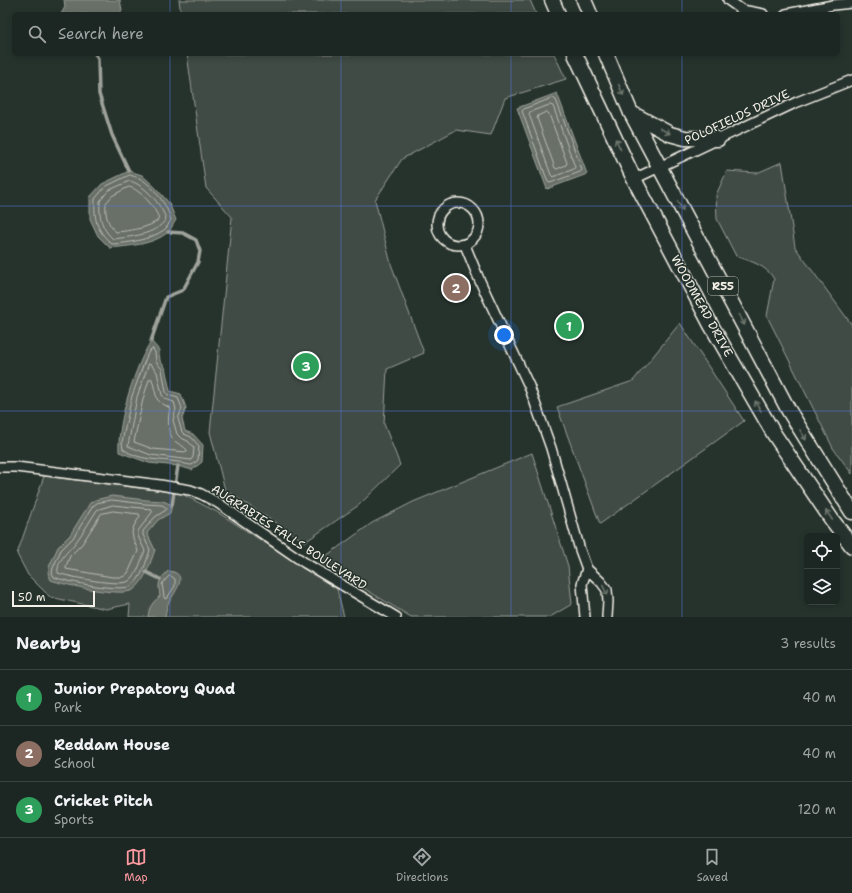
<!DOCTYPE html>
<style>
body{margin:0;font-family:"Shantell Sans",sans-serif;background:#252e2a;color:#f1f3f6}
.controls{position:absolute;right:12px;bottom:12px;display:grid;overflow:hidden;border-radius:6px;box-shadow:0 2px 6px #0003}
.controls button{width:36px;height:36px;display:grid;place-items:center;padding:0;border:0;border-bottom:1px solid #3a4340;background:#1c2622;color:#f1f3f6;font:20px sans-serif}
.scale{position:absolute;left:12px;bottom:10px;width:83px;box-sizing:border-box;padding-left:4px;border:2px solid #f4f1e8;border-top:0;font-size:11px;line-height:14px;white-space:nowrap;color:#f4f1e8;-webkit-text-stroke:3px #26332d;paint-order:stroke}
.you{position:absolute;left:504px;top:335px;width:14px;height:14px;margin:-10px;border:3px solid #fff;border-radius:50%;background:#1a73e8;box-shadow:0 0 0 6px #1a73e833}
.badge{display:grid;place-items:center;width:26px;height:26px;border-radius:50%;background:#ff9aa2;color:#fff;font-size:13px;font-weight:700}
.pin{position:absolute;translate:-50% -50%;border:2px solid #fff;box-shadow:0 1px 4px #0006}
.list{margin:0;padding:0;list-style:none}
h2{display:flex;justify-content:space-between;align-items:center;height:52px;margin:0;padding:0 16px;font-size:17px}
h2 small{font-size:13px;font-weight:400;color:#a0a5a5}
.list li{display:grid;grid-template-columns:26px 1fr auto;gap:12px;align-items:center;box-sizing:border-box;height:56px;padding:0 16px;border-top:1px solid #3a4340}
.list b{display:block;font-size:15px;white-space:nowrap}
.list p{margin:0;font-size:13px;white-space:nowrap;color:#a0a5a5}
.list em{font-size:13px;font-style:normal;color:#a0a5a5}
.icon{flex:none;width:22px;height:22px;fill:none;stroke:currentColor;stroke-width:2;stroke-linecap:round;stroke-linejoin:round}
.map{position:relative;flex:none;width:852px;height:617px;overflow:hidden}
.search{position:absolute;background:#1c2622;box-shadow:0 2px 6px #0003;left:12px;right:12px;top:12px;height:44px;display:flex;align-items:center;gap:10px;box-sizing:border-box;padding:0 14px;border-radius:6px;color:#a0a5a5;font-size:15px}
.sheet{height:220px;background:#1c2622}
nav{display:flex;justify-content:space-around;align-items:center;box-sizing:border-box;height:56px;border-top:1px solid #3a4340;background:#1c2622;font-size:11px;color:#a0a5a5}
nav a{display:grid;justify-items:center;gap:2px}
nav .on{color:#ff9aa2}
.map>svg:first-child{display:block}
.green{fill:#414b45;stroke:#9a9e96}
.water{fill:#676f68;stroke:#9fa39b}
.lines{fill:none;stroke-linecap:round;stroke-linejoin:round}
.shore{stroke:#bcbdb5;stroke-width:1}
.stream{stroke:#9fa39b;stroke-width:3.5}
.minor-casing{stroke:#f4f1e8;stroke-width:12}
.primary-casing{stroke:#f4f1e8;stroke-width:17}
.minor{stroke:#26332d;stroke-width:9}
.primary{stroke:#26332d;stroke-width:14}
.oneway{stroke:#6e766e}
.grid{fill:none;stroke:#5377dc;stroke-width:1;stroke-opacity:0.55}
.labels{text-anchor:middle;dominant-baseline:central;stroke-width:3;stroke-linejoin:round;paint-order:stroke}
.shield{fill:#26332d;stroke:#b6b8b0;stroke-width:1}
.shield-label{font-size:11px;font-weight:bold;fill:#f4f1e8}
.street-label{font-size:12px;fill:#f4f1e8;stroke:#26332d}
</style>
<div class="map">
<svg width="852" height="617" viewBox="0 0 852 617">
<rect width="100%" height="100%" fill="#26332d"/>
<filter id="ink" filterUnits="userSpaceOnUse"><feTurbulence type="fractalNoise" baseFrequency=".025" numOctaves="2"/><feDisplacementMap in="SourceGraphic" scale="8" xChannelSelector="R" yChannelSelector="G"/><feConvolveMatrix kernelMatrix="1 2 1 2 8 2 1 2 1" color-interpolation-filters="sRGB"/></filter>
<g filter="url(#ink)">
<g class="green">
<path d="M179 0H530L536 14H181Z"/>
<path d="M187 54H554L566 79 505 98 491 135 456 130 402 159 375 200 391 264 424 353 387 369 384 424 400 465 359 505 305 542 225 490 210 432 232 217 206 188Z"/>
<path d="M782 162 795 247 852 325V474L833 448 767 316 774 279C766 265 750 261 736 256L717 219 716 195 727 171 757 173Z"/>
<path d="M680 323 744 421 600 524 557 407 633 381Z"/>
<path d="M532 453 568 566 572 604 550 617H411L319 561 372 523 413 502Z"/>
<path d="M44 476 180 493 217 512 337 589 344 617H129L130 604 106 609 50 597 28 575 17 554Z"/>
</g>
<g class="water">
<path d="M64 0H120L122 10 120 14H61L65 7Z"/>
<path d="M557 93 587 174 547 189 517 108Z"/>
<path d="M129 171 142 175 155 187 169 203 176 220C173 224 171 230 167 233 152 245 128 246 110 248L98 236 90 219V197L102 184Z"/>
<path d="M151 341 159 350 160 361 165 367 170 391 181 394 186 408 182 419 185 431 193 434 203 445 202 462 192 470 178 466 149 463 119 452C117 423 135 366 151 341Z"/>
<path d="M112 496 146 500 163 501 172 505 170 513 158 520 147 533 155 550C150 563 145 582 133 590 121 597 64 585 51 580L48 573 49 567 58 547 70 535 90 503 95 500Z"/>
<path d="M168 571C192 573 173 594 168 604 166 608 166 613 165 617H148C149 607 152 603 160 596 158 583 158 581 168 571Z"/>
</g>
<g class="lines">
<g class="shore">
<path d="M553 98 556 100 582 170 580 172 550 183 548 182 522 111 524 109Z"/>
<path d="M550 105 553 106 575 167 574 169 553 177 551 175 529 114 530 112Z"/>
<path d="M547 112 549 114 567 163 566 165 557 169 555 168 537 118 538 116Z"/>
<path d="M130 175C133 176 136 177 139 178 152 184 168 206 171 220 169 223 167 228 164 230 149 240 129 243 112 244 96 230 94 219 95 199L105 187Z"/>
<path d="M130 181C145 185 161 204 166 219 156 235 130 237 113 239 101 228 99 217 100 201L108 191Z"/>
<path d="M129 187C140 189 156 208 159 219 151 228 128 231 116 232 107 224 105 214 106 203L112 196Z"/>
<path d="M153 349 155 352 156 362 162 369 166 392 168 395 178 398 182 408 178 419 182 432 184 434 191 437 199 446 198 460 192 465C187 465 183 463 179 462 160 459 139 461 123 449L122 442 132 396 147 355 150 350Z"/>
<path d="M149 364 151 365 157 372 162 395 165 399 174 402 176 409 173 420 177 434 181 438 188 441 194 448 193 457 191 460 151 455 128 446 137 397Z"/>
<path d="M152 379 157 399 161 403 170 408C168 419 166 434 176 442 180 445 184 446 187 450L186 452 153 449 134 442 143 399 149 380Z"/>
<path d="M112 500 145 504 162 505 167 508 166 510 155 517 143 531V535L150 550C146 562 142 579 131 586 122 592 66 582 54 577L52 573 53 568 61 550 73 538 93 506 97 503Z"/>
<path d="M113 505 151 509 153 511 138 531V536L145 551C141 560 138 574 129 581 121 587 69 577 58 573 56 559 72 549 78 539 85 530 91 519 97 510Z"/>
<path d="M113 511 139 514 140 516 134 526 132 532 133 538 138 551 128 573 123 577H112L66 569V566L70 556 82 544 101 514Z"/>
<path d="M171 576 175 579V586L167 598 165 599 164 597 162 584 168 577Z"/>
</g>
<g class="stream">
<path d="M95 54 98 58 99 94 112 135 129 171"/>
<path d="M151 341 166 297 183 290 198 262 200 251 196 240 183 233 168 232"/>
<path d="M172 505 178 466"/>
<path d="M146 572 160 579"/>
</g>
<defs>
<g id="minor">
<path d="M728 0 742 10 763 14"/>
<path d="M786 14 833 5 852 3"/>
<path d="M634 179 797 102 852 80"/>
<circle cx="458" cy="224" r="21"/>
<path d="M465 245 479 279 529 386 551 448 580 550 587 569 601 582 607 590 608 601 607 617"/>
<path d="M0 467H16L160 485 190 490 201 494 218 503 305 563 396 617"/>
<path d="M585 617 582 584 587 569"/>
</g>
<g id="primary">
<path d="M552 0 558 14"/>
<path d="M584 0 590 14"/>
<path d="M575 54 634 179 711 325 774 434 832 520 852 546"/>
<path d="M606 54 631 113 789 411 852 512"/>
<path d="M631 113 670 134 685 138 718 139"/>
</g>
</defs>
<use href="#minor" class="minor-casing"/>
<use href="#primary" class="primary-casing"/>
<use href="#minor" class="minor"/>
<use href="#primary" class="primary"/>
</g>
<defs><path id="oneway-shaft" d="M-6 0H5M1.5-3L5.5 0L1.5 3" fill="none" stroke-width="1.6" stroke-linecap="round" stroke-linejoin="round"/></defs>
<g class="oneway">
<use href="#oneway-shaft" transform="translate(621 90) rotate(67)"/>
<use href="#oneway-shaft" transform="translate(665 131) rotate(27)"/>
<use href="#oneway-shaft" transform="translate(618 144) rotate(-115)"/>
<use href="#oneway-shaft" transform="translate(680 206) rotate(62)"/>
<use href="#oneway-shaft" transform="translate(742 320) rotate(63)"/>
<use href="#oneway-shaft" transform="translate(758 406) rotate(-120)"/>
<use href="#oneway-shaft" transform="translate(803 435) rotate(59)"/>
<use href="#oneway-shaft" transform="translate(829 515) rotate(-124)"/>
<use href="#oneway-shaft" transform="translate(605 590) rotate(65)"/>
</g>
</g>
<path class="grid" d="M170 0V14M341 0V14M511 0V14M682 0V14M170 54V617M341 54V617M511 54V617M682 54V617M0 206H852M0 411H852"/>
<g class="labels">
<rect class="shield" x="708" y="277" width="30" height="18" rx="3"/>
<g class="shield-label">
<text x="723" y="286">R55</text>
</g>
<g class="street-label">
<text transform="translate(737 117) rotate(-25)">POLOFIELDS DRIVE</text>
<text transform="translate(702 306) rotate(61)">WOODMEAD DRIVE</text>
<text transform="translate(289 537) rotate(33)">AUGRABIES FALLS BOULEVARD</text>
</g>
</g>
</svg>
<div class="controls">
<button><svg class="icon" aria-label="locate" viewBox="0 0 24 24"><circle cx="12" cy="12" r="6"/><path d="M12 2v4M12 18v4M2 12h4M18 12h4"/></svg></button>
<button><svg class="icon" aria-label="layers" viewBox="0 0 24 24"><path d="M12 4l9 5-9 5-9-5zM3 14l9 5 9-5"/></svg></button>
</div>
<div class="scale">50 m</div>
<div class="you"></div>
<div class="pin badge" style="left:569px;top:326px;background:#2e9e5b">1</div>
<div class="pin badge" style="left:456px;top:288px;background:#8d6e63">2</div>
<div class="pin badge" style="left:306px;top:366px;background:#2e9e5b">3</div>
<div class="search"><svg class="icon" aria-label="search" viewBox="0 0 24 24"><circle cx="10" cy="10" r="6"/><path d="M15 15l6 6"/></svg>Search here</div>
</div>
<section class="sheet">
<h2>Nearby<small>3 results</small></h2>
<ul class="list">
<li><span class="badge" style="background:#2e9e5b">1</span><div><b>Junior Prepatory Quad</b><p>Park</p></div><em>40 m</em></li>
<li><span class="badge" style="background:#8d6e63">2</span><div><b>Reddam House</b><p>School</p></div><em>40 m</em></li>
<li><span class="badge" style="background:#2e9e5b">3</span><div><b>Cricket Pitch</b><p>Sports</p></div><em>120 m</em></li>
</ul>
</section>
<nav>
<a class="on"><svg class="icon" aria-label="map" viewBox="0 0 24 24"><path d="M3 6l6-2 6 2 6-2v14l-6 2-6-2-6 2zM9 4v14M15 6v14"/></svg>Map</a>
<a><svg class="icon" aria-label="directions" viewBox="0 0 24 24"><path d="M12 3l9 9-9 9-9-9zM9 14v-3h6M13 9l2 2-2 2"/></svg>Directions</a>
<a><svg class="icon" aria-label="saved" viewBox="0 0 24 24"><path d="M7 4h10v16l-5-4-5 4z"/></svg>Saved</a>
</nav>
